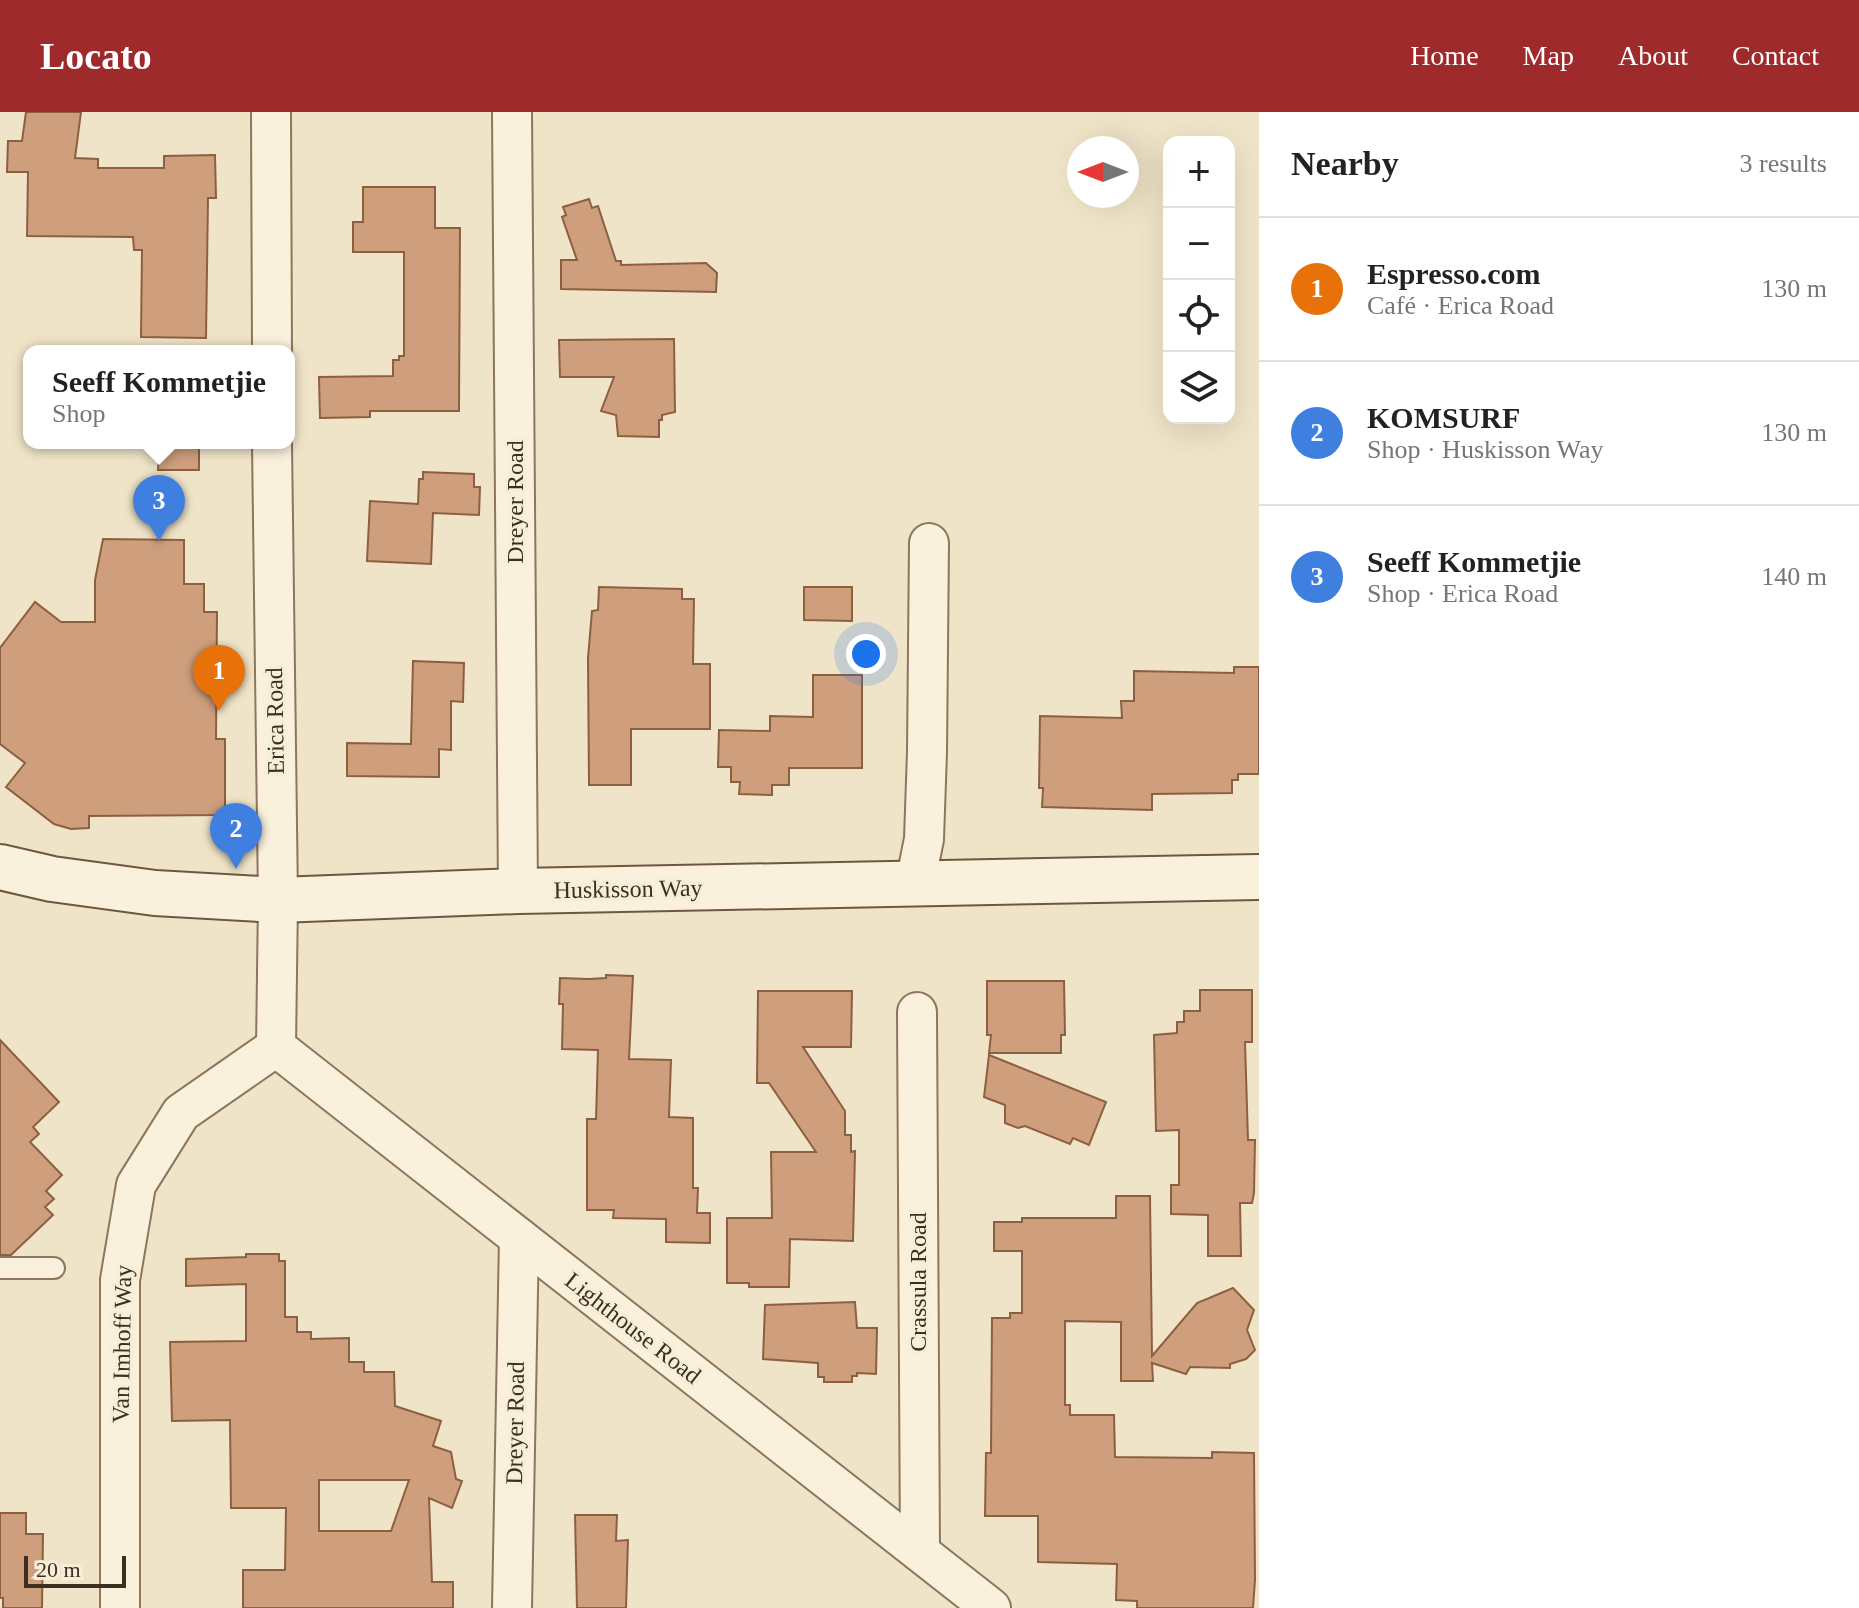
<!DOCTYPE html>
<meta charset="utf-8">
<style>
body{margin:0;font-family:Georgia,serif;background:#f2f2f2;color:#222}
.controls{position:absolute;right:24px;top:24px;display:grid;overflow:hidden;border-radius:16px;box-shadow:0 8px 32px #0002}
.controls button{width:72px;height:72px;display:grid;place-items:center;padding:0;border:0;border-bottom:2px solid #e0e0e0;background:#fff;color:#222;font:40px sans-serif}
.compass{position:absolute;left:1067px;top:24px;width:72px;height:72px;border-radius:50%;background:#fff;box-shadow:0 8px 32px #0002;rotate:270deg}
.scale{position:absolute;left:24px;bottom:20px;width:102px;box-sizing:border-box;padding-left:8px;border:4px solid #3d2e20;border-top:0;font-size:22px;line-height:28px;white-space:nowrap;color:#3d2e20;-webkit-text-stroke:6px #f7eed8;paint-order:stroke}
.you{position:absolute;left:866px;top:542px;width:28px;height:28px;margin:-20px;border:6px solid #fff;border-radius:50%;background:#1a73e8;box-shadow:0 0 0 12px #1a73e833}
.badge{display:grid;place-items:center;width:52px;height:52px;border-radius:50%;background:#9e2a2b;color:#fff;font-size:26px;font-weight:700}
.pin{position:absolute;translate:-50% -66px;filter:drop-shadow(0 2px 4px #0008)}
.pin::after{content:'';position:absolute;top:42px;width:28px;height:24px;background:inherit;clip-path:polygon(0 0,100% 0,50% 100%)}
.popup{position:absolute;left:23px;top:233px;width:272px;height:104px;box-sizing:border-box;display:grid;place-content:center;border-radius:16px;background:#fff;filter:drop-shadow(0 2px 6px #0005);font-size:26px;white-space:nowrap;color:#767676}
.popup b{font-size:30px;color:#222}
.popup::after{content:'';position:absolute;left:50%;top:100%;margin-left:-16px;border:16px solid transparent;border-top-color:#fff}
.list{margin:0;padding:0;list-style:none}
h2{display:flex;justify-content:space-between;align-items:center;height:104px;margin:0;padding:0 32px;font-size:34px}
h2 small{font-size:26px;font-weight:400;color:#767676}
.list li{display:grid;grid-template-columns:52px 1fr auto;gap:24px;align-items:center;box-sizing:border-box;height:144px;padding:0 32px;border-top:2px solid #e0e0e0}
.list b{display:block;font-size:30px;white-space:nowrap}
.list p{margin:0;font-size:26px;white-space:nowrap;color:#767676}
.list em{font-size:26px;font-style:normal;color:#767676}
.icon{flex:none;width:44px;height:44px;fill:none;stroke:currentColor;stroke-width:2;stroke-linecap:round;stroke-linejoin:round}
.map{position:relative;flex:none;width:1259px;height:1496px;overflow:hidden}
header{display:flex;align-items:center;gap:48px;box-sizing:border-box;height:112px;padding:0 40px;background:#9e2a2b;color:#fff}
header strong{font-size:38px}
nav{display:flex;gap:44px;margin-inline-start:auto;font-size:28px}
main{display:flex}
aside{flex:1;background:#fff}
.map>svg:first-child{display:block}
.building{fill:#cf9f7d;stroke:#8d5f41;stroke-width:2;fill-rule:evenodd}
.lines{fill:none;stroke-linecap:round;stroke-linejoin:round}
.lane-casing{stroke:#8d765c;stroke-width:24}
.street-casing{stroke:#8d765c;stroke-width:42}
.secondary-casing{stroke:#6f573f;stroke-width:48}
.lane{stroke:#faf1dc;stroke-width:20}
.street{stroke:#faf1dc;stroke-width:38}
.secondary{stroke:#faf1dc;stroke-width:44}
.labels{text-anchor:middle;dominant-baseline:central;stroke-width:7;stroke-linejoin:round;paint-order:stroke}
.street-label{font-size:24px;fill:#3d2e20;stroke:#f7eed8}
</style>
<header>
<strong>Locato</strong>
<nav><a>Home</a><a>Map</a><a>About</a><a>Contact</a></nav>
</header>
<main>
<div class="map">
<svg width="1259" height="1496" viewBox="0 0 1259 1496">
<rect width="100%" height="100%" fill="#f0e4c8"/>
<g class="building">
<path d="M26 0H81L75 46 98 47V56H164V44L215 43 216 86H208L206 226 141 225 142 138H134L133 125 27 124 28 60H7L8 29H22Z"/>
<path d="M363 75H435V116H460L459 299H370V305L320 306 319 265 393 264V248H399V244H404V140H353V110H363Z"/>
<path d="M589 87 592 96 598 94 616 149H621V153L706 151 717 161 716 180 561 177V148H577L562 105 566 103 563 95Z"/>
<path d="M674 227 675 300 662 303V308H659V325L618 324 616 303 601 299 614 265H560L559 228Z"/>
<path d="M160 331H199V358H158Z"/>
<path d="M423 360 474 362V375H480L479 403 433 401 431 452 367 449 370 389 418 392 419 367H423Z"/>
<path d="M103 427 184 428V472H204V500H217L216 627H225V703L89 704V716L71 717 54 712 6 675 25 651 0 632V536L35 490 61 510H95V468Z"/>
<path d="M599 475 682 477V487H694L693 552H710V617H631V673H589L588 546 592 499 598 498Z"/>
<path d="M804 475H852V509L804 508Z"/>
<path d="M413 549 464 551 463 590 451 589V638L439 637V665L347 664V631L411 632Z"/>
<path d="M1234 555H1259V662H1238V668H1232V681L1152 682V698L1042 695 1043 676H1039L1040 604 1122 606 1121 589H1134V559L1234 561Z"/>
<path d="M813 563H862V656H789V673H772V683L739 682 740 670H731V655H718L719 618 770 619V604L813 605Z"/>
<path d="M606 863 633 864 629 947 671 948 669 1005 693 1006V1076H698L697 1101H710V1131L666 1130V1107L613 1106 614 1098H587V1007H596L598 938 562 937 563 892H559L560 866 589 867 606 866Z"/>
<path d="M987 869H1064L1065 923H1061V941H989L991 923H987Z"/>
<path d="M1200 878H1252V930H1245L1248 1028H1255L1254 1081 1252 1091H1240L1241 1144H1208V1103L1171 1102V1073H1179V1018L1156 1019 1154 923 1177 921V910H1184V899H1200Z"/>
<path d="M758 879H852L851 935H803L845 999V1023H851V1040L855 1039 853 1129 790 1127 789 1175H749V1171H727V1106H772L771 1040H816L769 971H757Z"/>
<path d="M0 928 59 990 33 1015 39 1022 30 1030 62 1063 46 1079 54 1087 45 1095 53 1103 11 1143H0Z"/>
<path d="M989 943 1106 990 1089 1033 1073 1026 1070 1032 1025 1014 1018 1016 1005 1011V993L984 985Z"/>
<path d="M1116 1084H1150L1152 1244 1197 1191 1233 1176 1254 1198 1247 1218 1255 1238 1246 1247 1230 1252V1256L1190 1255 1186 1262 1152 1251 1153 1269H1121V1210L1065 1209V1293H1070V1303H1114L1115 1345 1212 1346V1340L1254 1341 1255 1468 1253 1496H1137V1489L1116 1488 1117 1452 1038 1450V1404H985L986 1341H991L992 1206H1010V1201H1022V1139H994V1110H1022V1106H1116Z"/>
<path d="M246 1142H279V1149H285V1205H297V1220H311V1227L349 1226V1250H364V1260H394L395 1294 441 1309 433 1334 451 1340 456 1367 462 1369 452 1396 429 1386 432 1470H453V1496H243V1458H285L286 1396H231L230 1308 172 1309 170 1230 246 1229V1172L186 1174V1147L246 1145ZM319 1368H409L391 1419H319Z"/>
<path d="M855 1190 857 1216H877L876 1262 857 1261V1264H852V1270H824V1265H818V1251L763 1247 765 1193Z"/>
<path d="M0 1401H26V1422H43L42 1496H3V1486H0Z"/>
<path d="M575 1403H617L616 1429 628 1428 626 1496H577Z"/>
</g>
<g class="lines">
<defs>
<path id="lane" d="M0 1156H54"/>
<g id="street">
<path d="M271 0 272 239"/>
<path d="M512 0 518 779"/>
<path d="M272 331 278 788 276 935"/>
<path d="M915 772 924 727 927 640 929 431"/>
<path d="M917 900 920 1440"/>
<path d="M276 935 991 1496"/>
<path d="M120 1496V1168L136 1073 181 1001 276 935"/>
<path d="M512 1496 519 1126"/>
</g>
<path id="secondary" d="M0 755 52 767 155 781 278 788 518 779 1259 765"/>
</defs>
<use href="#lane" class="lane-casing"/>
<use href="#street" class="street-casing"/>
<use href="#secondary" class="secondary-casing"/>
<use href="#lane" class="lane"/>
<use href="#street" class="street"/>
<use href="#secondary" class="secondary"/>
</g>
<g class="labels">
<g class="street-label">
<text transform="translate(515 390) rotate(-90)">Dreyer Road</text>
<text transform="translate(275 609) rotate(-91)">Erica Road</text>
<text transform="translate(628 777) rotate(-1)">Huskisson Way</text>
<text transform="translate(918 1170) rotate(-90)">Crassula Road</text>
<text transform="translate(633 1216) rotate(38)">Lighthouse Road</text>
<text transform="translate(122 1232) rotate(-89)">Van Imhoff Way</text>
<text transform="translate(515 1311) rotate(-89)">Dreyer Road</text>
</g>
</g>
</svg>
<div class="controls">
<button>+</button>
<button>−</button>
<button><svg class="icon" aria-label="locate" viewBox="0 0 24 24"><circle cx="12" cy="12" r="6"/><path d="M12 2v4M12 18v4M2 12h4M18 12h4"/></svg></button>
<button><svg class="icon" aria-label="layers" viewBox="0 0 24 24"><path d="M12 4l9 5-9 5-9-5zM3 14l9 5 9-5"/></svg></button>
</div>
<svg class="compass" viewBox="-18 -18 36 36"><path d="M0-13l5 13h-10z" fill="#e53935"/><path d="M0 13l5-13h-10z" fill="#767676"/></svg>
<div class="scale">20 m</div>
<div class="you"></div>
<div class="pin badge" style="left:219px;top:599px;background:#e8710a">1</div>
<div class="pin badge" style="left:236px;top:757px;background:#3f7fe0">2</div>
<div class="pin badge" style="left:159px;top:429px;background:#3f7fe0">3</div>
<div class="popup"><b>Seeff Kommetjie</b>Shop</div>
</div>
<aside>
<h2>Nearby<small>3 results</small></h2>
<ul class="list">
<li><span class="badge" style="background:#e8710a">1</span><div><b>Espresso.com</b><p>Café · Erica Road</p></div><em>130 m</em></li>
<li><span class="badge" style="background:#3f7fe0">2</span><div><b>KOMSURF</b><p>Shop · Huskisson Way</p></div><em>130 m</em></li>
<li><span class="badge" style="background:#3f7fe0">3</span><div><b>Seeff Kommetjie</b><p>Shop · Erica Road</p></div><em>140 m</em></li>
</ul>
</aside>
</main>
